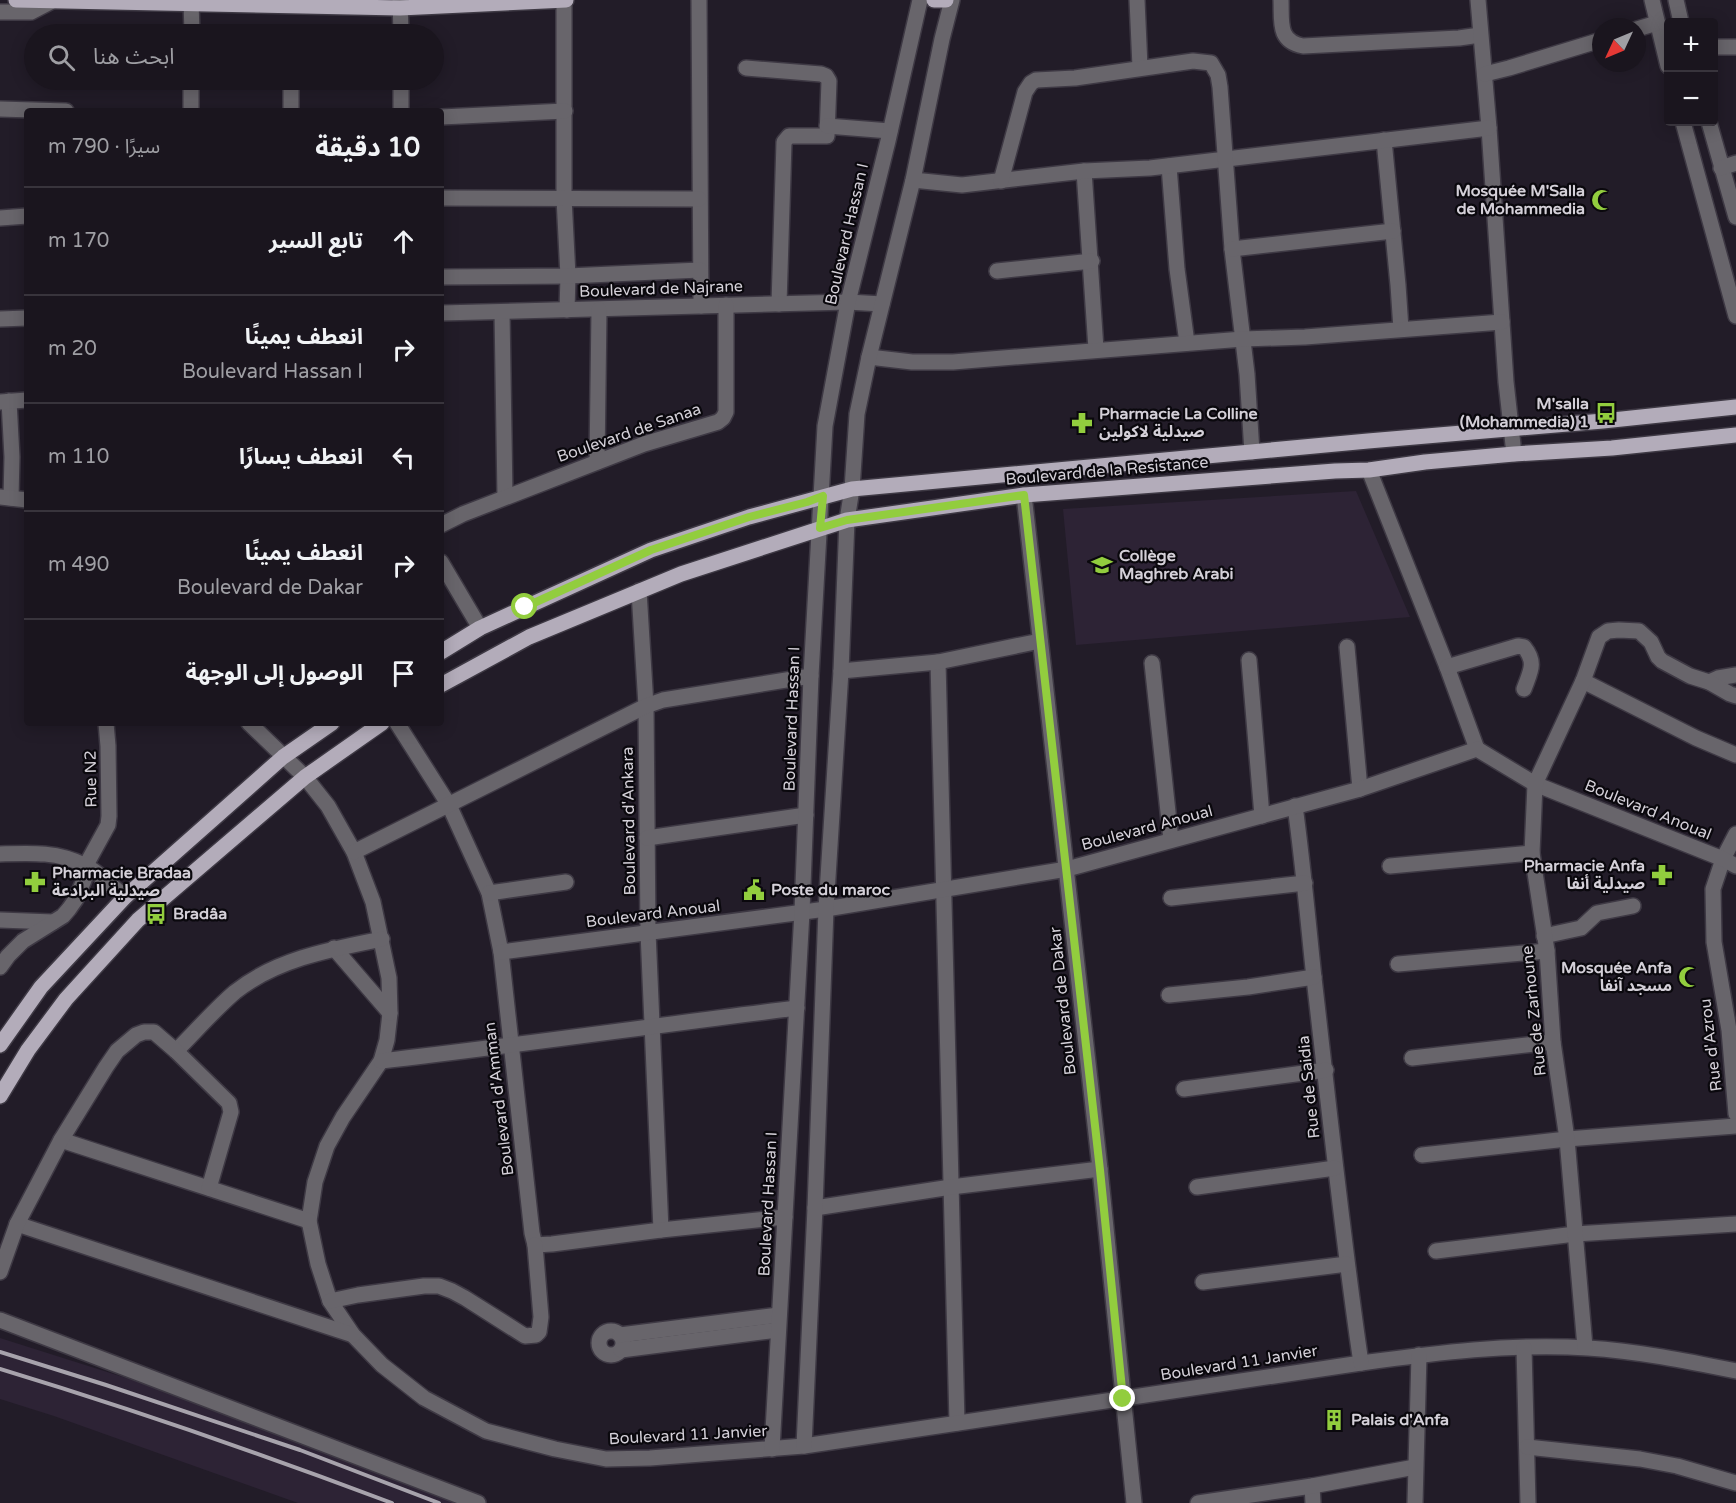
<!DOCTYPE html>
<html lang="ar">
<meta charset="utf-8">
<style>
body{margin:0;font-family:"Varela Round","Noto Sans Arabic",sans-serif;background:#27222b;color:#f1f3f6;direction:rtl}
.controls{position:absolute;right:18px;top:18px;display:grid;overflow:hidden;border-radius:6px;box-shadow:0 3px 15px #0003}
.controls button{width:54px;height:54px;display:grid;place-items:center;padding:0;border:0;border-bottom:2px solid #38343c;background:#1a151e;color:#f1f3f6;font:30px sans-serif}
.compass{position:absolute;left:1592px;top:18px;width:54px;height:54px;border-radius:50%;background:#1a151e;box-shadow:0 3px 15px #0003;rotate:226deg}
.stop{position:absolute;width:18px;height:18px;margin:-14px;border:4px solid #92cd3e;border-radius:50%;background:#fff}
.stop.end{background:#92cd3e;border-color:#fff;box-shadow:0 2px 6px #0008}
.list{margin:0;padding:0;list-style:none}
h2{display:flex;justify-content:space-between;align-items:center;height:78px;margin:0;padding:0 24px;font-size:26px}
h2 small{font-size:20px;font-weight:400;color:#9f9fa4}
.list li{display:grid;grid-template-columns:39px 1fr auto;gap:18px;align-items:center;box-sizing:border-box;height:108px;padding:0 24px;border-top:2px solid #38343c}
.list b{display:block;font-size:22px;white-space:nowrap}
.list p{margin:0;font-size:20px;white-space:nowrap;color:#9f9fa4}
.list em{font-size:20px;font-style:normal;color:#9f9fa4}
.icon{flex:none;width:33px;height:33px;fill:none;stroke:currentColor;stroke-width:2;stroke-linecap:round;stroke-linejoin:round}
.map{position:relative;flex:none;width:1736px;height:1503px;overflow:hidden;direction:ltr}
.search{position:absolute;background:#1a151e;box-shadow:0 3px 15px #0003;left:24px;top:24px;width:420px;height:66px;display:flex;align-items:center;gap:15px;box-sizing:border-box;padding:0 21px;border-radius:33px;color:#9f9fa4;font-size:22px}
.panel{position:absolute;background:#1a151e;box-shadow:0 3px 15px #0003;left:24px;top:108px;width:420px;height:618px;border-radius:6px;direction:rtl}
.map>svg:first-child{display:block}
.built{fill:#2d2335}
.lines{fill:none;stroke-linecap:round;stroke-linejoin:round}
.minor-casing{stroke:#3e3944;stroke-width:18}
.major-casing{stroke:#3e3944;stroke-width:18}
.minor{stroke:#68656b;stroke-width:15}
.major{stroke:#b3acba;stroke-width:15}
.rail{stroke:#a7a3ac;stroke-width:4}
.route{stroke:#92cd3e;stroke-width:8}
.labels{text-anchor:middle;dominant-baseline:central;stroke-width:4.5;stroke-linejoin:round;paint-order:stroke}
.poi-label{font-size:16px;font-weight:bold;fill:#d4d0d8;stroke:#0a080d;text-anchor:start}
.street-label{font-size:16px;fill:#d4d0d8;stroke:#0a080d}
</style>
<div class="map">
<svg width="1736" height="1503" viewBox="0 0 1736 1503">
<rect width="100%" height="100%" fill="#221c28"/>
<g class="built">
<path d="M1356 491 1410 617 1076 645 1063 509Z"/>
<path d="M0 1338 164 1390 459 1503H298L54 1416 0 1399Z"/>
</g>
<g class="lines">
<defs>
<g id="minor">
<path d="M191 0 192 34"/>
<path d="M400 0 401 34"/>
<path d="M564 0V198L568 276 567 310"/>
<path d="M699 0 701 306"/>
<path d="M1137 0 1140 67"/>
<path d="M1281 0C1282 21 1277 41 1303 46L1459 38 1480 35"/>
<path d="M1478 0 1489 128 1506 382 1514 454"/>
<path d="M1652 0 1668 66"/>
<path d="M1676 0 1681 22"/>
<path d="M0 12H31L52 1"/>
<path d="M1637 29 1657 23"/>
<path d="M1714 47H1736"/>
<path d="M746 68 821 74 826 76 829 81 827 136H789L784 142 779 304"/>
<path d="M1485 74 1509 68 1601 40"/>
<path d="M291 80V111"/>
<path d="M401 80V111"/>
<path d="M0 109 66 111"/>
<path d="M191 111V80"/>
<path d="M441 117 565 111"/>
<path d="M1683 122 1736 316"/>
<path d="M1709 122 1736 217"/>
<path d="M827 126 890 131"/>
<path d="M1384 140 1398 285 1401 329"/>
<path d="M1169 166 1177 269 1187 343"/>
<path d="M1721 168 1736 163"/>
<path d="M1084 171 1096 349"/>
<path d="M913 180 962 185 1084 171 1150 168 1489 128"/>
<path d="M1001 181 1025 92 1031 83 1036 80 1075 78 1193 61 1211 63 1218 75 1220 87 1232 249 1247 374 1252 452"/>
<path d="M441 198 699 199"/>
<path d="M0 218 27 216"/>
<path d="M1232 249 1393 231"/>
<path d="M997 271 1092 261"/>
<path d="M441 277 568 276 700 270"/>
<path d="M502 312 505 497"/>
<path d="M441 313 848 302 882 304"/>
<path d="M0 319 27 318"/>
<path d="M869 357 912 362H953L1243 339 1305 337 1502 322"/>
<path d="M9 401 12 457 11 498"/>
<path d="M0 402 27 400"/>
<path d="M597 462 599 310"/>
<path d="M1369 470 1447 667 1477 749"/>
<path d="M1024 495 1100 1169 1134 1503"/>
<path d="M0 497 27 500"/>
<path d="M441 525 463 514 644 444 718 422 723 418 726 412V305"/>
<path d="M441 562 480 628"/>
<path d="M639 591 646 706 648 932 661 1230"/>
<path d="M1347 647 1360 789"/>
<path d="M1249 660 1262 816"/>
<path d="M938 662 957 1423"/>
<path d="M1152 663 1171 840"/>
<path d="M1447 667 1518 646 1524 647C1537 663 1530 672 1524 689"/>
<path d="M841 671 938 662 1040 641"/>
<path d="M1583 681 1696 738 1736 755"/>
<path d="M1709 682 1718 678 1736 675"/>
<path d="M249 723 305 777 328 806 354 852 373 902 389 978 390 1013 387 1040 381 1061 343 1117 327 1146 315 1182 309 1221 318 1264 330 1301 353 1335 382 1365 424 1398 486 1431 555 1449 606 1459 650 1458 804 1446 1361 1363C1435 1353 1512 1343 1588 1348 1637 1351 1687 1361 1736 1371"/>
<path d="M397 723 449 805 489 893 501 952 532 1233 535 1245 552 1244 661 1230 785 1217"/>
<path d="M1295 806C1303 864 1308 921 1314 978 1329 1107 1342 1235 1361 1363"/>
<path d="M1736 834 1723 859 1713 889 1714 942 1729 1030 1736 1114"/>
<path d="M647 838 806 815"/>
<path d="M354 852 646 706 663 700 811 676"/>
<path d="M0 854C29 853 57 851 84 865 98 871 113 888 125 897"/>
<path d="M1390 866 1532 853"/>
<path d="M489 893 566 882"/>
<path d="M1171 898 1305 883"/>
<path d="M0 920 53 922"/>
<path d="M1544 936 1581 928 1597 913 1633 906"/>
<path d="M334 948 390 1013"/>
<path d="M501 952 826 909 1067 869 1360 789 1477 749 1535 784 1723 859 1736 866"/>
<path d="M1398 964 1547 951"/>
<path d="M0 967 8 956 23 941 63 916 69 909 76 899 84 880 86 865 108 825 109 816 108 746 106 723"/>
<path d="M1169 995 1248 987 1314 977"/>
<path d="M176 1051C195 1032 214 1010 235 992 276 959 332 949 382 939"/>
<path d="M1412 1058 1553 1042"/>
<path d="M381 1061C520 1045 658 1025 797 1008"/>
<path d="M1184 1089 1326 1070"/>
<path d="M61 1140 309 1221"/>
<path d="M1422 1155 1567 1139 1736 1126"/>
<path d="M1197 1187 1335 1168"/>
<path d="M815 1208 951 1187 1100 1169"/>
<path d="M17 1224 353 1335"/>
<path d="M1436 1251 1575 1234 1736 1224"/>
<path d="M0 1272 17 1224 61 1140 106 1067 117 1051 136 1035 144 1032H154L176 1051 229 1103 231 1112 209 1188"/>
<path d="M1203 1282 1347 1264"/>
<path d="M330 1301 358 1295 424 1286H439L452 1291 465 1298 525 1336 536 1335 539 1332 541 1317 535 1245"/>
<path d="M0 1320 478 1503"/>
<circle cx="611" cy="1343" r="12"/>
<path d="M620 1335 779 1315"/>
<path d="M1585 1347 1567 1139 1553 1042 1547 951 1532 853 1535 784 1583 681 1599 637 1608 631 1619 630 1639 631 1651 642 1658 657 1662 661 1690 676 1709 682 1730 694 1736 696"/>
<path d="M1524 1348 1528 1503"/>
<path d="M621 1350 778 1330"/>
<path d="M804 1446 815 1208 826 909 841 671 847 520 852 489 857 414 869 357 913 180 942 39 952 0"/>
<path d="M1527 1447 1640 1459 1677 1466 1736 1483"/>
<path d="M772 1449 802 912 811 676 825 426 848 302 888 141 920 0"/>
<path d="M1312 1486 1313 1503"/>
<path d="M1198 1503 1312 1486 1415 1467"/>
<path d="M1415 1503 1419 1355"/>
</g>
<g id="major">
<path d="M16 0 400 8 566 0"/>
<path d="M934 0H946"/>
<path d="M441 652 480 628 651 550 749 517 852 489 1368 441 1603 421 1736 407"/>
<path d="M441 685 529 637 681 574 847 520 1024 495 1335 471 1369 470 1425 462 1514 454 1612 448 1736 435"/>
<path d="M0 1045 41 987 125 897 283 757 332 723"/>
<path d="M0 1096 28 1050 66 999 138 920 305 777 382 723"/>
</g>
</defs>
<use href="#minor" class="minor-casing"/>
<use href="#major" class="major-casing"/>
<use href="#minor" class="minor"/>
<use href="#major" class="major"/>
<g class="rail">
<path d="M0 1352 106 1385 300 1450 439 1503"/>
<path d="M0 1369C132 1409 262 1454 392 1503"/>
</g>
</g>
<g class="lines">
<path class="route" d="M525 607 651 550 749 517 807 502 823 496 820 528 847 520 1024 495 1100 1170 1123 1399"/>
</g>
<defs>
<symbol id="mosque-bare" viewBox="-9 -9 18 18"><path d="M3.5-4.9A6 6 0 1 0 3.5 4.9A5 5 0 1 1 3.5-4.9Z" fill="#92cd3e" stroke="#0a080d" stroke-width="2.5" paint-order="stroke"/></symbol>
<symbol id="bus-bare" viewBox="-9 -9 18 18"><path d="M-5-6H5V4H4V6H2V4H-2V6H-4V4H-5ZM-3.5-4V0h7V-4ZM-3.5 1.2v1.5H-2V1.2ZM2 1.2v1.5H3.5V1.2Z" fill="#92cd3e" stroke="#0a080d" stroke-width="2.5" paint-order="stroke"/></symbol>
<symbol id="pharmacy-bare" viewBox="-9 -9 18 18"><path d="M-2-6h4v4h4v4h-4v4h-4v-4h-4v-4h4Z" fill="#92cd3e" stroke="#0a080d" stroke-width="2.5" paint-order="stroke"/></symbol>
<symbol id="school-bare" viewBox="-9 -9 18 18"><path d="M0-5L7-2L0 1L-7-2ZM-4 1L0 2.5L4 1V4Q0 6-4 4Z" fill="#92cd3e" stroke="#0a080d" stroke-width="2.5" paint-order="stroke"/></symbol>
<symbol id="civic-bare" viewBox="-9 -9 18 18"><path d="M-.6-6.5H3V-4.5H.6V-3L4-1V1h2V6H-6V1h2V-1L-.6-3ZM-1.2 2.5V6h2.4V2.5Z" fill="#92cd3e" stroke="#0a080d" stroke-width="2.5" paint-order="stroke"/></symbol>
<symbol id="building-bare" viewBox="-9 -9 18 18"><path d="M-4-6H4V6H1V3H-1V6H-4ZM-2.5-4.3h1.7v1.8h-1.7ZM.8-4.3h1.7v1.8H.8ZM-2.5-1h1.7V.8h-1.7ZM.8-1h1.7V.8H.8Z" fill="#92cd3e" stroke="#0a080d" stroke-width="2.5" paint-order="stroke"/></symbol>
</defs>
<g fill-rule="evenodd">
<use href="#mosque-bare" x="1587" y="185" width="30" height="30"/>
<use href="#bus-bare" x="1591" y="398" width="30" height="30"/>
<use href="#pharmacy-bare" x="1067" y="408" width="30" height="30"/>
<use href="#school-bare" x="1087" y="550" width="30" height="30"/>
<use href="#pharmacy-bare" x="1647" y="860" width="30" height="30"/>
<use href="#pharmacy-bare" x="20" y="867" width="30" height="30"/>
<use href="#civic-bare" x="739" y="875" width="30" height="30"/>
<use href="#bus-bare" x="141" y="899" width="30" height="30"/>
<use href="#mosque-bare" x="1674" y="962" width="30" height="30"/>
<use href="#building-bare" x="1319" y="1405" width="30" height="30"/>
</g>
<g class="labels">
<g class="poi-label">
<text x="1585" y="191" text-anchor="end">Mosquée M'Salla<tspan x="1585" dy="18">de Mohammedia</tspan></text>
<text x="1589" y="404" text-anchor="end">M'salla<tspan x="1589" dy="18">(Mohammedia) 1</tspan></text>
<text x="1099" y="414">Pharmacie La Colline<tspan x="1099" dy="18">صيدلية لاكولين</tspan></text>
<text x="1119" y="556">Collège<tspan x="1119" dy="18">Maghreb Arabi</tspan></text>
<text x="1645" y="866" text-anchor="end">Pharmacie Anfa<tspan x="1645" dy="18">صيدلية أنفا</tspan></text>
<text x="52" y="873">Pharmacie Bradaa<tspan x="52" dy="18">صيدلية البرادعة</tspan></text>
<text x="771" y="890">Poste du maroc</text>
<text x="173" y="914">Bradâa</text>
<text x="1672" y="968" text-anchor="end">Mosquée Anfa<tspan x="1672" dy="18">مسجد آنفا</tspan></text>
<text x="1351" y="1420">Palais d'Anfa</text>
</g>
<g class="street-label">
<text transform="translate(847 234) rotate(-77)">Boulevard Hassan I</text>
<text transform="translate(661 289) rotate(-2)">Boulevard de Najrane</text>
<text transform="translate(629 433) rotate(-19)">Boulevard de Sanaa</text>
<text transform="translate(1107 471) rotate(-5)">Boulevard de la Resistance</text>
<text transform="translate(792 719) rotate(-88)">Boulevard Hassan I</text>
<text transform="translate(91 779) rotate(-91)">Rue N2</text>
<text transform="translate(1648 810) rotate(22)">Boulevard Anoual</text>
<text transform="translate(629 821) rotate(-91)">Boulevard d'Ankara</text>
<text transform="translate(1147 828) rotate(-15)">Boulevard Anoual</text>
<text transform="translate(653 914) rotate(-7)">Boulevard Anoual</text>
<text transform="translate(1063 1001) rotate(-96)">Boulevard de Dakar</text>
<text transform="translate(1534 1011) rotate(-96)">Rue de Zarhoune</text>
<text transform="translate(1711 1045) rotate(-97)">Rue d'Azrou</text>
<text transform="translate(1309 1087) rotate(-96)">Rue de Saidia</text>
<text transform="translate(499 1099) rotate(-97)">Boulevard d'Amman</text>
<text transform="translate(768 1204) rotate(-87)">Boulevard Hassan I</text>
<text transform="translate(1239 1363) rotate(-9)">Boulevard 11 Janvier</text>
<text transform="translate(688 1435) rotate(-3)">Boulevard 11 Janvier</text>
</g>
</g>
</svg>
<div class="controls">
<button>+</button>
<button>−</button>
</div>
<svg class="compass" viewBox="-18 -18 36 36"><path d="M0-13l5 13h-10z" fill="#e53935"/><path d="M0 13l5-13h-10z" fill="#9f9fa4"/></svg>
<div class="stop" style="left:525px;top:607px"></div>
<div class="stop end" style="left:1123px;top:1399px"></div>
<div class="search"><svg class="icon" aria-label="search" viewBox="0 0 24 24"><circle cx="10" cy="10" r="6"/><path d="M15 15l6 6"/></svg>ابحث هنا</div>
<section class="panel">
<h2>10 دقيقة<small>سيرًا · 790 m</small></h2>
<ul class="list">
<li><svg class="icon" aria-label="ahead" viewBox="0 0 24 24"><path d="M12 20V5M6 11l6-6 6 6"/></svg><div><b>تابع السير</b></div><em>170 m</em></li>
<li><svg class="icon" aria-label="right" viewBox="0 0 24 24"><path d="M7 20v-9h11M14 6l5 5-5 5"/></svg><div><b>انعطف يمينًا</b><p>Boulevard Hassan I</p></div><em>20 m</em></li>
<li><svg class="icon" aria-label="left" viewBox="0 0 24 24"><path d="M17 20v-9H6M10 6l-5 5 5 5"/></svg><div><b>انعطف يسارًا</b></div><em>110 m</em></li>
<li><svg class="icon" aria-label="right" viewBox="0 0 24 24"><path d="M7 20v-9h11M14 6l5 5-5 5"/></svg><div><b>انعطف يمينًا</b><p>Boulevard de Dakar</p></div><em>490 m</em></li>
<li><svg class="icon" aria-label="arrive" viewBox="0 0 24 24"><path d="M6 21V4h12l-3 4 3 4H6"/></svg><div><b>الوصول إلى الوجهة</b></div></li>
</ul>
</section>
</div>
